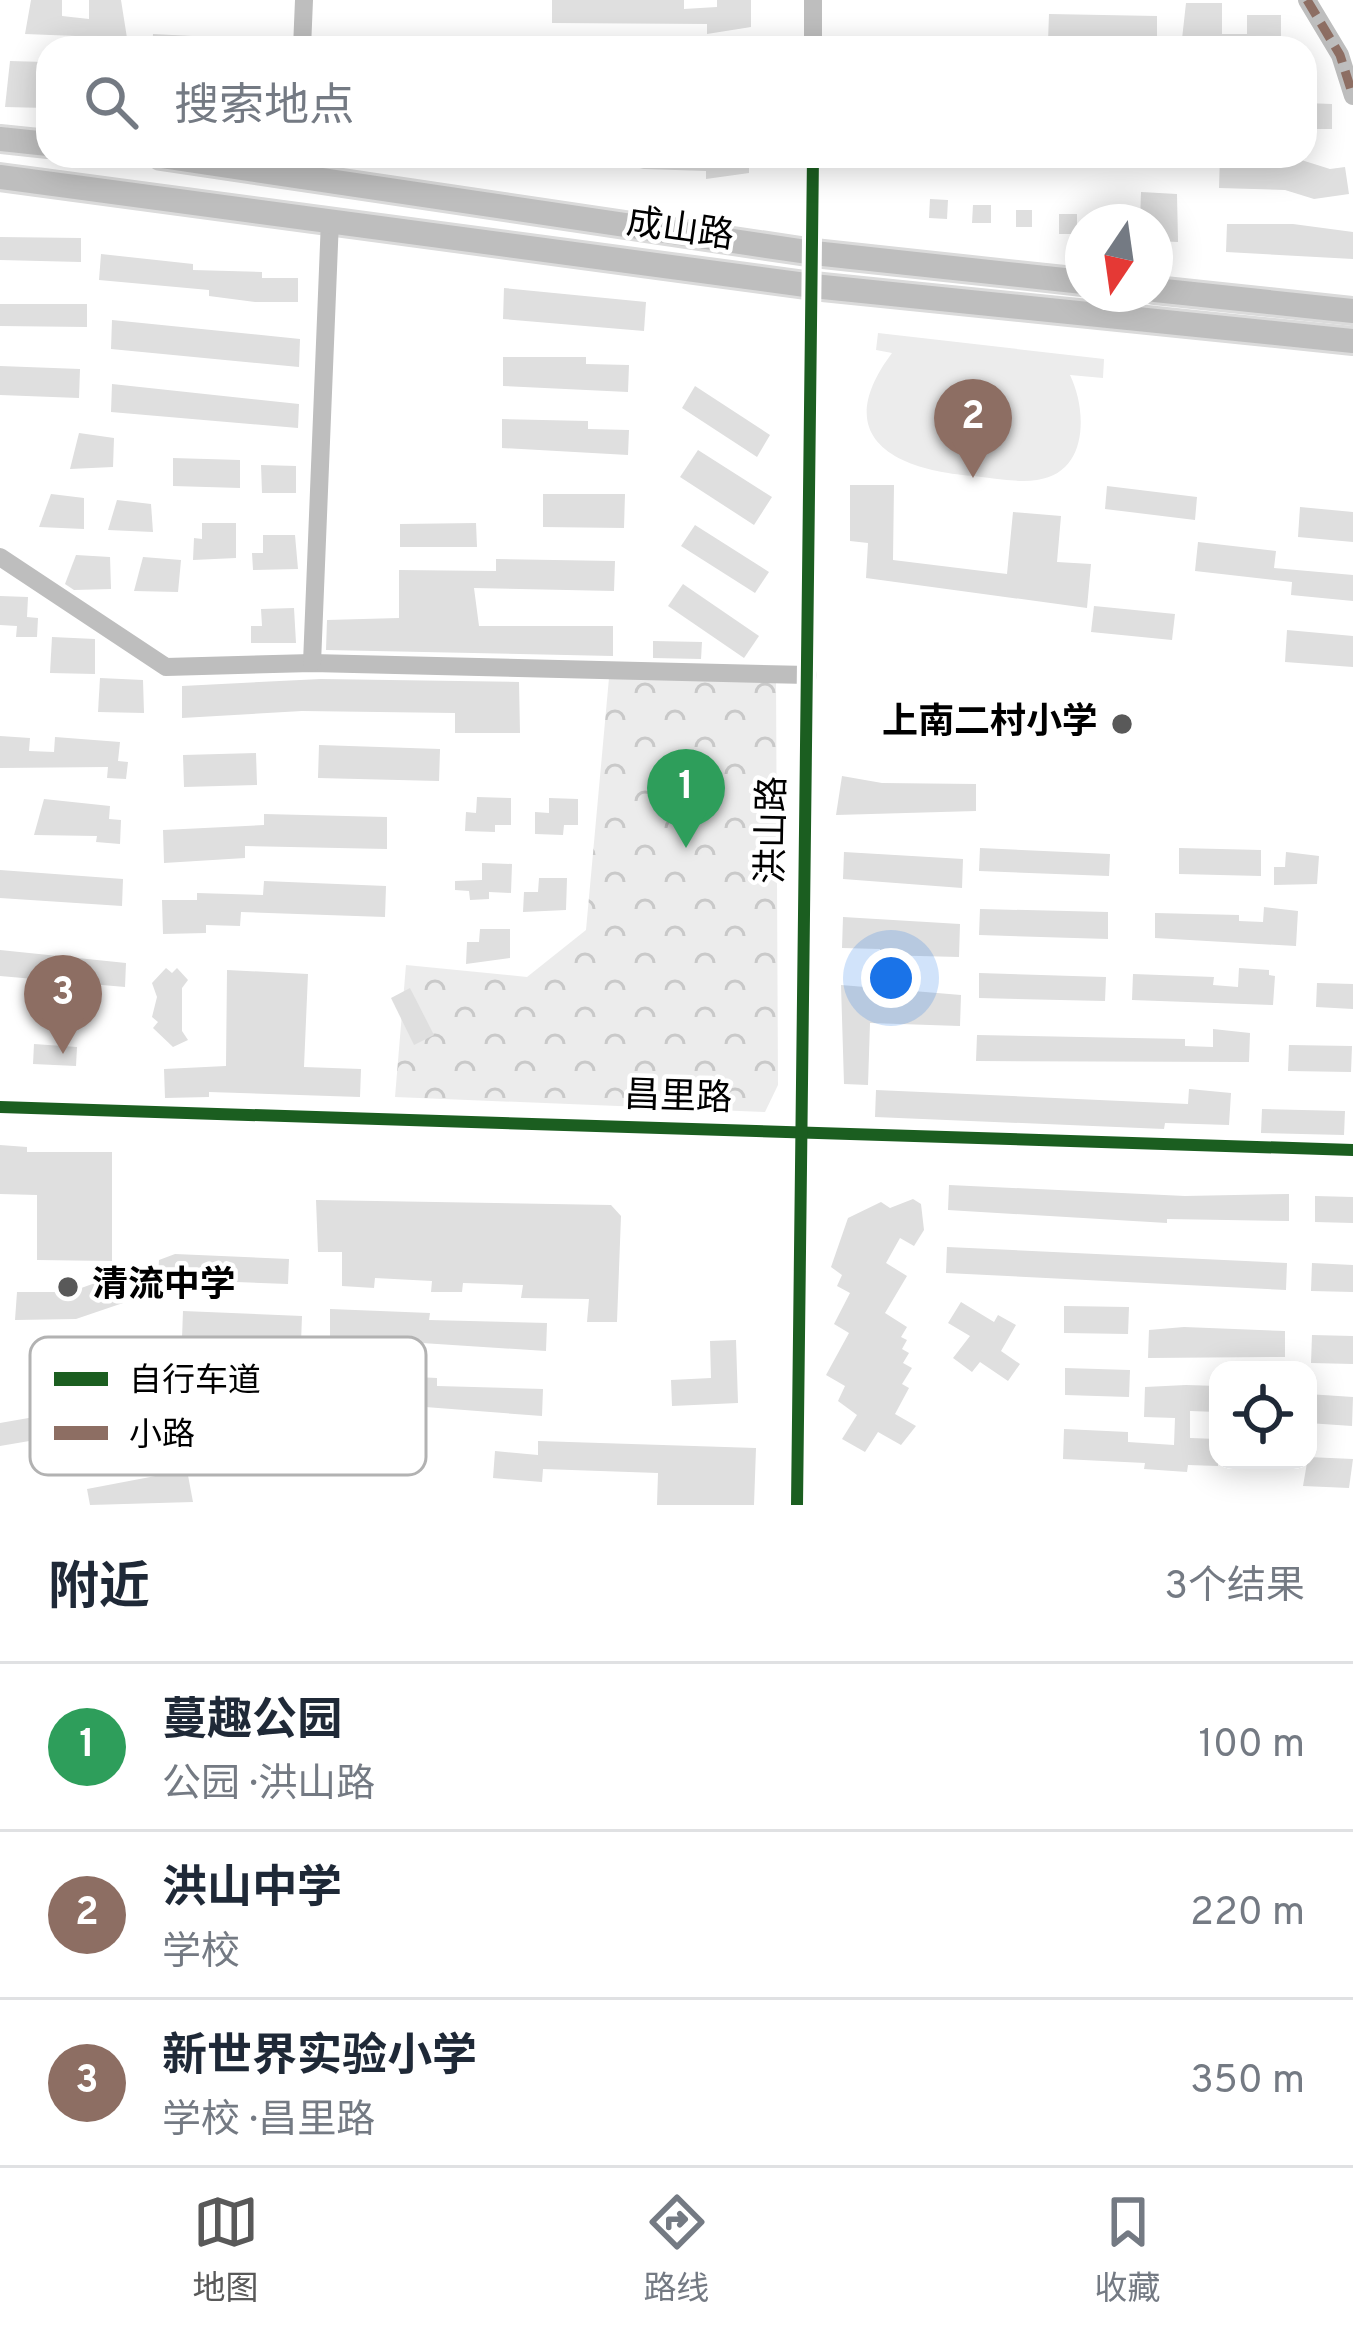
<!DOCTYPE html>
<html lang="zh">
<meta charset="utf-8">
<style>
body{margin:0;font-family:Overpass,"Noto Sans SC",sans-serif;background:#f2f2f3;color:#1f2937}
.controls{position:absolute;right:36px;bottom:36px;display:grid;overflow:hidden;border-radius:24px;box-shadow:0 6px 30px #0003}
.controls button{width:108px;height:108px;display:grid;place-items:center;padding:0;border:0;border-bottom:3px solid #e0e1e3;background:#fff;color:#1f2937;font:60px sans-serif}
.compass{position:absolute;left:1065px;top:204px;width:108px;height:108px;border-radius:50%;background:#fff;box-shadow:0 6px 30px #0003;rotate:193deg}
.you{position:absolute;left:891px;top:978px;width:42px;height:42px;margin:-30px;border:9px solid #fff;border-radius:50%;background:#1a73e8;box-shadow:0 0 0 18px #1a73e833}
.badge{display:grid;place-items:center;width:78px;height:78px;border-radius:50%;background:#595959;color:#fff;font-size:39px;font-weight:700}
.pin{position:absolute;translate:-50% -99px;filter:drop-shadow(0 3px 6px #0008)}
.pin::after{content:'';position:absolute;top:63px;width:42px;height:36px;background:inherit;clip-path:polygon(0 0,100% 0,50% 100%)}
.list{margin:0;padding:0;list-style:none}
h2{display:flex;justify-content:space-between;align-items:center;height:156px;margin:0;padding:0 48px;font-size:51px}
h2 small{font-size:39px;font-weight:400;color:#747a83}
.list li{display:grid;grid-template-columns:78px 1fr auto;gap:36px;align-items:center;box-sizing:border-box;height:168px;padding:0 48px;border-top:3px solid #e0e1e3}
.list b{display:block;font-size:45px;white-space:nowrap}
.list p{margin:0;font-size:39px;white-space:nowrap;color:#747a83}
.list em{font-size:39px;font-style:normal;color:#747a83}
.icon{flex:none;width:66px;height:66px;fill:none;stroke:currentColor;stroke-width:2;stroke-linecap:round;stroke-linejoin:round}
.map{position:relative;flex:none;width:1353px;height:1505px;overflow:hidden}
.search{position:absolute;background:#fff;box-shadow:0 6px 30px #0003;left:36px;right:36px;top:36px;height:132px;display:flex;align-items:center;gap:30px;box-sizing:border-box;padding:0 42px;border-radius:36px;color:#747a83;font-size:45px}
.sheet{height:660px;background:#fff}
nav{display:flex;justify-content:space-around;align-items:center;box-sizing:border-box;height:168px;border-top:3px solid #e0e1e3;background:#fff;font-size:33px;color:#747a83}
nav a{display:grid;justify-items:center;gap:6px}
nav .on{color:#595959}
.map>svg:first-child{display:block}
.grass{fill:#ececec}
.park{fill:url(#park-crowns)}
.building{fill:#dfdfdf}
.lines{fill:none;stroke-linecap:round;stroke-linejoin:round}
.major-casing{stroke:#dbdbdb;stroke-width:30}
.minor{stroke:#bebebe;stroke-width:18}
.major{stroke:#bebebe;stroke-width:24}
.quiet{stroke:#8d6e63;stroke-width:9;stroke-dasharray:18 9;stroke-linecap:butt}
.cycleway-casing{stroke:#fff;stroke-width:20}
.cycleway{stroke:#1b5e20;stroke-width:12}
.poi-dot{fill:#595959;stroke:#fff;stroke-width:4.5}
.labels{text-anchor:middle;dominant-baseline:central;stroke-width:9;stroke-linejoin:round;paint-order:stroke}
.street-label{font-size:36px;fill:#000;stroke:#fff}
.poi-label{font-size:36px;font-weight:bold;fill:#000;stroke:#fff;text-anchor:end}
.key{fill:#fff;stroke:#b2b2b2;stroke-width:3}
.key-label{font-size:33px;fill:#000}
</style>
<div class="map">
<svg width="1353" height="1505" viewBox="0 0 1353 1505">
<defs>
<pattern id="park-crowns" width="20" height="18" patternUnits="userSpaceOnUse" patternTransform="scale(3)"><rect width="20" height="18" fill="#ececec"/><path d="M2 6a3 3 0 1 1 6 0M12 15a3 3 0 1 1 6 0" fill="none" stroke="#c9c9c9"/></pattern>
</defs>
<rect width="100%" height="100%" fill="#fff"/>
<path class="grass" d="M878 333 1104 359 1103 378 1070 375C1087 410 1089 473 1037 480 1017 483 993 478 973 476 894 470 829 437 892 353L876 350Z"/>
<path class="park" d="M609 678H776L778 1085 765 1112 395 1097 406 965 527 977 586 930Z"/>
<g class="building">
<path d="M31 0H62V16L89 19V0H121L127 38 25 34Z"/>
<path d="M552 0H684V9L717 7V0H751V27L707 34V24L552 23Z"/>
<path d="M1186 3H1222V34H1247V15H1281V48H1181Z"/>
<path d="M1049 14 1157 16V43L1048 41Z"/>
<path d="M153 34 270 40 269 48H152Z"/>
<path d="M857 36 902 37V48H857Z"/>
<path d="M10 61 44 62 47 108 5 107Z"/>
<path d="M1305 103 1332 104V129H1305Z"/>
<path d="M608 156H749V173L706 179V171L644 169 608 161Z"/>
<path d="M1220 156 1295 158 1330 169 1345 167 1349 194 1314 199 1285 190 1219 188Z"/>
<path d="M1141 192 1177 194 1178 242 1155 241V222H1140Z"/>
<path d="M930 199 948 200 947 219 929 218Z"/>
<path d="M973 205H991V223H972Z"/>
<rect x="1016" y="210" width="16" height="17"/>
<rect x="1059" y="214" width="18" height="20"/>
<path d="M1227 224H1293L1353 232V259L1226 252Z"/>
<path d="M0 237 81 238V262L0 260Z"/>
<path d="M101 254 193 264V270L262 272V278H298V302H255L209 296V290L99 280Z"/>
<path d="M504 288 646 302 644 331 503 319Z"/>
<path d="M0 304H87V327L0 326Z"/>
<path d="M112 320 300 339 299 367 111 349Z"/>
<path d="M503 357H586V364L629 365 628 392 503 386Z"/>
<path d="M0 366 80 369 79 398 0 395Z"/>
<path d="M112 384 299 404 298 428 111 412Z"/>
<path d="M695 386 770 435 757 457 682 408Z"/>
<path d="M502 419 588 421V429L629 430 628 455 502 448Z"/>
<path d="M79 433 114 438 113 467 70 469Z"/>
<path d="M698 450 772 497 754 525 680 477Z"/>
<path d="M173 458 240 460V488L173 486Z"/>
<path d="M261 465 296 466V493H262Z"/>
<path d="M850 485H894L893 560 1007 574 1013 512 1061 516 1057 562 1091 564 1087 608 866 578 868 543 850 541Z"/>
<path d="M1107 486 1197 497 1195 520 1105 509Z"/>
<path d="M51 494 84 498V529L39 527Z"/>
<path d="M543 494H625L624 528 543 527Z"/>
<path d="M117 500 151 504 153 532 108 530Z"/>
<path d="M1300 507 1353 512V542L1298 537Z"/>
<path d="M202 523H236V558L193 560 194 538 202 539Z"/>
<path d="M476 523 477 547H400V524Z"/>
<path d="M695 525 769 572 755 593 681 546Z"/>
<path d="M263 535H295L298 569 253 570 252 553H263Z"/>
<path d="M1198 542 1276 551 1274 568 1353 575V601L1291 595 1292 582 1195 571Z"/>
<path d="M76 555 110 557 111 589 74 590 65 584Z"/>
<path d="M143 557 181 560 178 592 134 591Z"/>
<path d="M496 559 615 561 614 591 474 588 479 626H613V656L326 650 327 620 399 618V570L496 571Z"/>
<path d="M683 584 759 636 744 658 668 606Z"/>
<path d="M0 596 28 597 27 617 38 618 37 637H16L17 626 0 625Z"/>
<path d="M1094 606 1175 614 1172 640 1091 632Z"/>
<path d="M294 608 296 643H251V626H262L261 609Z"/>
<path d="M1287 630 1353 636V667L1285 662Z"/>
<path d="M52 637 95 639V674L50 673Z"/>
<path d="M653 641 702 642 701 659 653 658Z"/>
<path d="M100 678 143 680 144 713 98 712Z"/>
<path d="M321 679 519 682 520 733H455V713L302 711 182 718V686Z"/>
<path d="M0 736 30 738 29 751 54 752 55 737 120 742 118 761 128 762 126 779 107 778 108 767 0 768Z"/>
<path d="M319 745 440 749 439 781 318 778Z"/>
<path d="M256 753 257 785 184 787 183 755Z"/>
<path d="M842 776 882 783 976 784V811L836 815Z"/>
<path d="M477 797 511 798V825H495V832L465 831 466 812 476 813Z"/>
<path d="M549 798 578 799V825H564L563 835 535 834V812L549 813Z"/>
<path d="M44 799 110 806 109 819 121 820 120 844 96 842 97 836 34 835Z"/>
<path d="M264 814 387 817V849L245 846V858L164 863 163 830 264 825Z"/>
<path d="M980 848 1110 854 1109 876 979 871Z"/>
<path d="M1179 848 1261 850V876L1179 874Z"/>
<path d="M844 852 963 859 962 888 843 879Z"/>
<path d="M1286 852 1319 856 1317 884 1274 885V867H1285Z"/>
<path d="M482 863 512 864 511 893 489 892V899L470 900 469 891 455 890V881L482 880Z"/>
<path d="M0 870 123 879 122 906 0 898Z"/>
<path d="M539 878H567L566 910 523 912 524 892H538Z"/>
<path d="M264 881 386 886 385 917 241 912 240 926 206 925V933L163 934 162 900H197V893L263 895Z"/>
<path d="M1264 907 1298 911 1296 946 1155 938V913L1239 915V921L1263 922Z"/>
<path d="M980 909 1108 912V939L979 935Z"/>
<path d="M843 917 960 924 959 957 880 955V949L842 948Z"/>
<path d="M480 929H510V958L466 964 467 942H479Z"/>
<path d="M0 950 126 963 125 987 0 976Z"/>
<path d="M166 968 172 973 177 968 188 980 182 988V1031L188 1040 173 1047 153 1028 158 1022 152 1017 157 997 152 983Z"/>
<path d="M1239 968 1269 970V975L1275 976 1273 1005 1132 1000 1133 974 1214 977 1213 985 1238 987Z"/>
<path d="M227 970 308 974 304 1067 361 1069 360 1097 209 1092V1097L165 1098 164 1069 226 1066Z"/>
<path d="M979 973 1106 977 1105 1001 979 998Z"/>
<path d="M1317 983 1353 984V1009L1316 1007Z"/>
<path d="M841 985 961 995 960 1026 870 1023 868 1085 844 1084Z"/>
<path d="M410 988 434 1035 414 1045 391 998Z"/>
<path d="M1213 1029 1250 1033 1249 1062 976 1061 977 1035 1185 1039V1046L1213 1047Z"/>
<path d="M34 1044 77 1047 76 1066 33 1064Z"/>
<path d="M1289 1045 1352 1046 1351 1072 1288 1071Z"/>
<path d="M1189 1089 1231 1093 1229 1125 1165 1123 1164 1129 875 1117 876 1090 1188 1104Z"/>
<path d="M1262 1109 1345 1111 1344 1135 1261 1133Z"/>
<path d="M0 1145 27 1147V1152H112V1261L37 1260V1195L0 1194Z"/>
<path d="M949 1185 1185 1196 1289 1194V1221L1167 1219V1223L948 1210Z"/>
<path d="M1315 1196 1353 1197V1223L1315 1222Z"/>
<path d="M913 1199 921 1204 924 1230 914 1246 900 1238 886 1263 907 1276 885 1313 907 1327 901 1337 907 1340 902 1349 909 1353 903 1363 912 1368 902 1384 909 1388 895 1414 916 1426 901 1445 878 1432 865 1452 842 1439 857 1415 838 1401 845 1386 826 1375 849 1333 834 1324 850 1293 837 1286 842 1275 831 1267 848 1218 881 1202 890 1208Z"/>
<path d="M316 1200 611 1205 621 1216 617 1322H587L589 1299 521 1298 523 1285 463 1283 462 1292H431L432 1281 375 1278 374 1288 342 1286V1252H318Z"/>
<path d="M947 1247 1287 1263 1286 1290 946 1273Z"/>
<path d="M175 1254 289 1259 288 1284 158 1279 159 1260Z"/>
<path d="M1312 1263 1353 1265V1292L1311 1291Z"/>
<path d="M112 1277 123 1303 76 1319 15 1320 17 1292H70Z"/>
<path d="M961 1302 994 1322 998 1315 1016 1325 1001 1351 1020 1364 1008 1381 980 1362 972 1372 953 1358 970 1336 948 1323Z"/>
<path d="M1064 1306 1129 1307 1128 1334 1064 1333Z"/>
<path d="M330 1309 430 1313 429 1320 547 1323 546 1351 330 1337Z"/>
<path d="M183 1311 302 1316 301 1343 182 1338Z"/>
<path d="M1184 1327 1285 1331V1357L1148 1358 1149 1330Z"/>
<path d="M1312 1335 1353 1336V1364L1311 1363Z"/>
<path d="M736 1340 738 1403 672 1406 671 1380 711 1378 710 1341Z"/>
<path d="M1065 1368 1130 1370 1129 1397 1065 1395Z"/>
<path d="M335 1373 437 1378V1386L543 1389 542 1416 334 1400Z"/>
<path d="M1186 1385 1218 1386V1412L1190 1411V1438L1218 1439V1466L1188 1465 1187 1472 1144 1469 1145 1463 1063 1459 1064 1429 1128 1432V1442L1174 1445 1175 1418 1144 1417 1145 1387Z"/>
<path d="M1308 1394 1353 1397 1352 1426 1308 1423Z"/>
<path d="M131 1400 135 1423 0 1446V1423Z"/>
<path d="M538 1441 756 1448 754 1505H657L658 1473 543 1469 542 1482 493 1478 495 1451 538 1455Z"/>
<path d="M1308 1457 1353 1459 1349 1488 1303 1486Z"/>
<path d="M187 1470 193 1502 90 1505 87 1489Z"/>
</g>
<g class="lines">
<defs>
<g id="major">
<path d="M0 139 48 144"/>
<path d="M161 156 814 253 1083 282"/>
<path d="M0 177 813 286 1353 341"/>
<path d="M1155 290 1353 311"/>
</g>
</defs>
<use href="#major" class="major-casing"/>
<g class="minor">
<path d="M1307 0 1340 55 1353 96"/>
<path d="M302 48 304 0"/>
<path d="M813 48V0"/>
<path d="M306 156 307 176"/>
<path d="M0 557 166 667 312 663 808 675"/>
<path d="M312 663 330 220"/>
<path d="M0 1107 1353 1150"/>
<path d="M797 1505 813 156"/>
</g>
<use href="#major" class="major"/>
<path class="quiet" d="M1307 0 1340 55 1353 96"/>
<defs>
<g id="cycleway">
<path d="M0 1107 1353 1150"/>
<path d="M797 1505 813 156"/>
</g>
</defs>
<use href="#cycleway" class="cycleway-casing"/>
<use href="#cycleway" class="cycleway"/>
</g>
<g class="poi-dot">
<circle cx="1122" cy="724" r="12"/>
<circle cx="68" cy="1287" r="12"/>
</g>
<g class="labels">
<g class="street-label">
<text transform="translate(680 231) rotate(8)">成山路</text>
<text transform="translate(774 830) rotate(-89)">洪山路</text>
<text transform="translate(678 1099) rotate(2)">昌里路</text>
</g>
<g class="poi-label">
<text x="1098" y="724">上南二村小学</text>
<text x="92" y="1287" text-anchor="start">清流中学</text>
</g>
</g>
<rect x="30" y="1337" width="396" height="138" rx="18" class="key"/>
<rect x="54" y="1372" width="54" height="14" fill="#1b5e20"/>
<rect x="54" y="1426" width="54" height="14" fill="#8d6e63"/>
<g class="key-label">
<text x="129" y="1391">自行车道</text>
<text x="129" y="1445">小路</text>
</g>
</svg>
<div class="controls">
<button><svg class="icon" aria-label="locate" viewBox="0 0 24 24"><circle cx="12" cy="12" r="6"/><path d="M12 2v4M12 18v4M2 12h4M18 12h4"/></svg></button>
</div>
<svg class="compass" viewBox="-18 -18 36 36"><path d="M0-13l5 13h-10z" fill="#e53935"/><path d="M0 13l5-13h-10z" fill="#747a83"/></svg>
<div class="you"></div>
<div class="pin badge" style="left:686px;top:848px;background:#2e9e5b">1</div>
<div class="pin badge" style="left:973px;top:478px;background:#8d6e63">2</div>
<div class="pin badge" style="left:63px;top:1054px;background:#8d6e63">3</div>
<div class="search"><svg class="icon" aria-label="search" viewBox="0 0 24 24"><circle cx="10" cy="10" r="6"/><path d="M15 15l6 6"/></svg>搜索地点</div>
</div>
<section class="sheet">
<h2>附近<small>3个结果</small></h2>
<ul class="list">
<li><span class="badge" style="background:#2e9e5b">1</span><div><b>蔓趣公园</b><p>公园 · 洪山路</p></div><em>100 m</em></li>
<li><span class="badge" style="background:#8d6e63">2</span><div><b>洪山中学</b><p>学校</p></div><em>220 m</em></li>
<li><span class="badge" style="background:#8d6e63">3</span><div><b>新世界实验小学</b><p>学校 · 昌里路</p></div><em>350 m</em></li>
</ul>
</section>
<nav>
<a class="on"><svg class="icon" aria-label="map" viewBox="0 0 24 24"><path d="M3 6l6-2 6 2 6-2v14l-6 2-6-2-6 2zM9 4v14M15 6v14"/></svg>地图</a>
<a><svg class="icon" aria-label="directions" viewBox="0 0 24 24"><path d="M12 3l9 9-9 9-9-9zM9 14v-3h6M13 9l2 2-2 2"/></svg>路线</a>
<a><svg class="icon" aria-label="saved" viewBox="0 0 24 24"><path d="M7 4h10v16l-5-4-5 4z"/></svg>收藏</a>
</nav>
